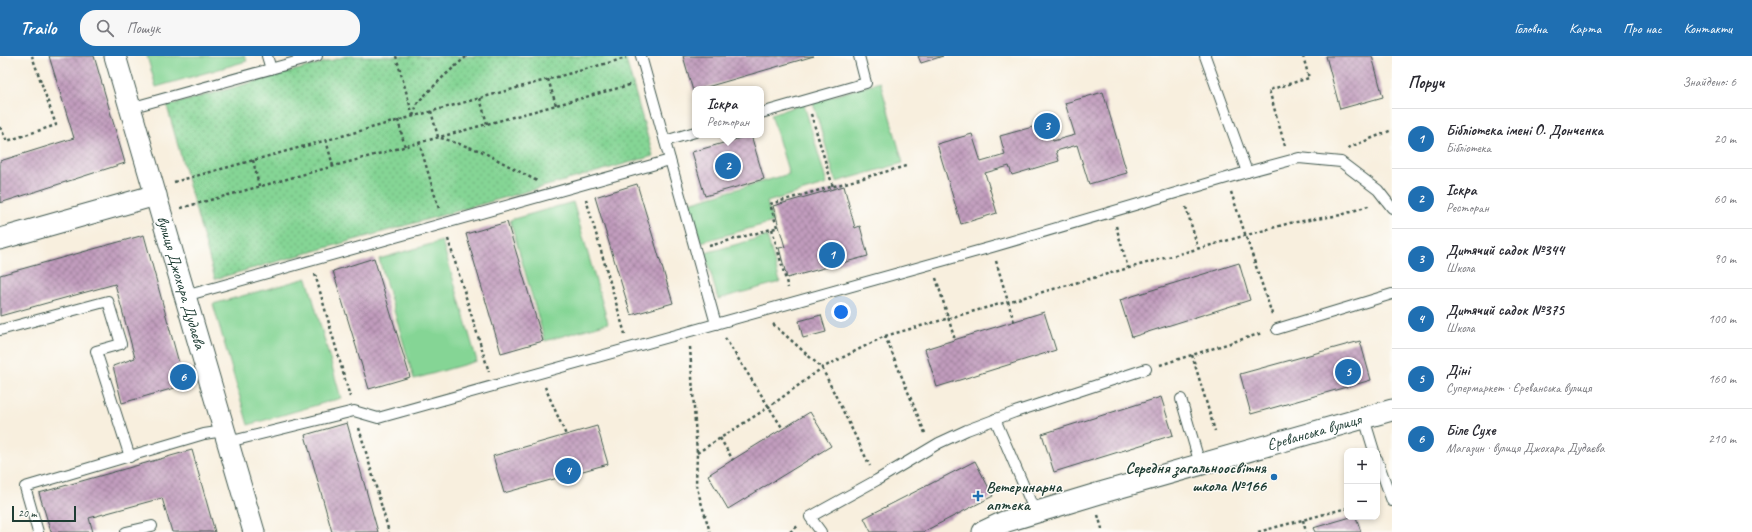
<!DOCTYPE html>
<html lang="uk">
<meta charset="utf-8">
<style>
body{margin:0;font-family:Caveat,sans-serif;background:#f7f7f7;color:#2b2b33}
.controls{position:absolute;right:12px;bottom:12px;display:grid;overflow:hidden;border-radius:8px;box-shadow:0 2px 6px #0003}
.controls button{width:36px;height:36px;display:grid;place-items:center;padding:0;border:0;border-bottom:1px solid #e1e1e2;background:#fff;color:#2b2b33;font:20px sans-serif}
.scale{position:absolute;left:12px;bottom:10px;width:64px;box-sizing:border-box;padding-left:4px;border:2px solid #1f3d34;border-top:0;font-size:11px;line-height:14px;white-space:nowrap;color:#1f3d34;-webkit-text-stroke:3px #fdfcf7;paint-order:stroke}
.you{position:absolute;left:841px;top:256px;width:14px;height:14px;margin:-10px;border:3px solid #fff;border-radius:50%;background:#1a73e8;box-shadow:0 0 0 6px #1a73e833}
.badge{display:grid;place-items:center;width:26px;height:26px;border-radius:50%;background:#1f6fb2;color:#fff;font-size:13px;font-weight:700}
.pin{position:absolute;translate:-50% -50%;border:2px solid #fff;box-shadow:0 1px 4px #0006}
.popup{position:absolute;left:692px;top:30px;width:72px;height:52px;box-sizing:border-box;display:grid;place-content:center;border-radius:8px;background:#fff;filter:drop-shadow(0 1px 3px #0005);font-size:13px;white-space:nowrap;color:#7c7c81}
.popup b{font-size:15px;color:#2b2b33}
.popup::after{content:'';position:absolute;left:50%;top:100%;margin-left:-8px;border:8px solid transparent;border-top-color:#fff}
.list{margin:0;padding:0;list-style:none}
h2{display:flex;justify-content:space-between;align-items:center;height:52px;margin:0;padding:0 16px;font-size:17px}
h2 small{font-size:13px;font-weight:400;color:#7c7c81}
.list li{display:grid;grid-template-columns:26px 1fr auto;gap:12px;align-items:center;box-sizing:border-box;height:60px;padding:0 16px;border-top:1px solid #e1e1e2}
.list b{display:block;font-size:15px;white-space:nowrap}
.list p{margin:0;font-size:13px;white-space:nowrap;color:#7c7c81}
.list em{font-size:13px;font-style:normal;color:#7c7c81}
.icon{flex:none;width:22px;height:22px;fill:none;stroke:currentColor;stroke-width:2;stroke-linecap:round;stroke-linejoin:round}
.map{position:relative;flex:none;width:1392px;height:476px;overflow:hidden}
header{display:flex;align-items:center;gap:24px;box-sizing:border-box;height:56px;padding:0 20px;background:#1f6fb2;color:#fff}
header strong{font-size:19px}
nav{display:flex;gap:22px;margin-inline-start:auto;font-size:14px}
.search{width:280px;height:36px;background:#f7f7f7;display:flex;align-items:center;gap:10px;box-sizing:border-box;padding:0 14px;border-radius:16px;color:#7c7c81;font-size:15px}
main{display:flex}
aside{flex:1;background:#fff}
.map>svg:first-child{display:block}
.grass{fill:#85d595;stroke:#528964}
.park{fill:url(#park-dots);stroke:#528964}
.building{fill:url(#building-cross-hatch)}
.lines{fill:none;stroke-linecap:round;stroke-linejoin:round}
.lane-casing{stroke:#40584e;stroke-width:12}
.street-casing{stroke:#40584e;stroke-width:23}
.path{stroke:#40584e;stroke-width:2.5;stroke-dasharray:3 3;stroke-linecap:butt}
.lane{stroke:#fff;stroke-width:10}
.street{stroke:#fff;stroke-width:21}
.poi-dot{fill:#1f6fb2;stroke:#fdfcf7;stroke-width:1.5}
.labels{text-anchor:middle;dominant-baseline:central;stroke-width:3;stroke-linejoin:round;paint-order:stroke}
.street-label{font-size:16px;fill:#1f3d34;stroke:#fdfcf7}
.poi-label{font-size:16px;font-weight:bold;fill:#1f3d34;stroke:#fdfcf7;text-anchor:end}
</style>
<header>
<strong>Trailo</strong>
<div class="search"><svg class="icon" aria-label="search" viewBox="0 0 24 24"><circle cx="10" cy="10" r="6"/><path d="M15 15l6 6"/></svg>Пошук</div>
<nav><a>Головна</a><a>Карта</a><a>Про нас</a><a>Контакти</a></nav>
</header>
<main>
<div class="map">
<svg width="1392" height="476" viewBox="0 0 1392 476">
<defs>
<pattern id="park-dots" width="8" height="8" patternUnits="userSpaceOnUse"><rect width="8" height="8" fill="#85d595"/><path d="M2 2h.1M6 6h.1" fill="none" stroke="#6cae7a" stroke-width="1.8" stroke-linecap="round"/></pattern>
<pattern id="building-cross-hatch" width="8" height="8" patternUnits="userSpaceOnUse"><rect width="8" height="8" fill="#c19cbd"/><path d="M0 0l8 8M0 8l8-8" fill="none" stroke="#9c809a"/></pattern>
</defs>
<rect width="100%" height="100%" fill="#fdfcf7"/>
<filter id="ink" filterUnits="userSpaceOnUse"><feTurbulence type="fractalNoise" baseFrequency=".025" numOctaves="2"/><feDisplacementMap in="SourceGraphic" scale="8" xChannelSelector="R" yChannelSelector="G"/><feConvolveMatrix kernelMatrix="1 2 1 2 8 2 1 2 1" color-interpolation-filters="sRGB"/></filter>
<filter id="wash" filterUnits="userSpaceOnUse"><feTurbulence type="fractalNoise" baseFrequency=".012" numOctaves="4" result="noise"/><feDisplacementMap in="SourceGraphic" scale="16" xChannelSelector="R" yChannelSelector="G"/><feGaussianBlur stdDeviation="0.9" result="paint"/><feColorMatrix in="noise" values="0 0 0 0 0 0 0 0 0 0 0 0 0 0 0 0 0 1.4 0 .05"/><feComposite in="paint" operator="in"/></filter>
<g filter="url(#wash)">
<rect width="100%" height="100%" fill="#f8efde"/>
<g class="grass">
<path d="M147 0H245L247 5 156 31Z"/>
<path d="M880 26 903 107 836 126 813 46Z"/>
<path d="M804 48 827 128 767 146 773 166 701 186 689 147 789 118 771 58Z"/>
<path d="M573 146 608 267 545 285 510 164Z"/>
<path d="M767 180 780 226 718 243 705 197Z"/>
<path d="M442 185 477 305 414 323 379 203Z"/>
<path d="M307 222 341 342 248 369 213 248Z"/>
</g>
<path class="park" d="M347 0H625L653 100 215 223 167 50Z"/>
<g id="blocks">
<g class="building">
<path d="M49 0H94L125 107 0 147V105L74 82Z"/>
<path d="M683 0H814L700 33H695L693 35Z"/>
<path d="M918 0H943L921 7Z"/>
<path d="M1326 0H1372L1383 41 1340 53Z"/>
<path d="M1103 36 1127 117 1089 128 1077 89 1056 95 1059 105 1012 119 1009 110 985 117 997 157 961 168 937 88 972 78 981 106 1005 99 1000 80 1047 67 1053 85 1075 79 1065 47Z"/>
<path d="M751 79 764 123 705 140 692 96Z"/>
<path d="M637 128 673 247 631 259 595 141Z"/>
<path d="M844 130 855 172 860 170 868 200 787 222 779 192 785 191 773 150Z"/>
<path d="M507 166 543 285 501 297 466 178Z"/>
<path d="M144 179 185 329 122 347 113 310 135 302 115 228 0 260V219Z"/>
<path d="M374 202 410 321 369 333 333 215Z"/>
<path d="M1239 207 1250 244 1132 281 1120 244Z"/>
<path d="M1044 256 1056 294 937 331 925 293Z"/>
<path d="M821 259 826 276 803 282 799 265Z"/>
<path d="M1360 285 1371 324 1251 358 1240 318Z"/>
<path d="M1161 341 1173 379 1054 416 1042 378Z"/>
<path d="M810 356 831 390 728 453 708 419Z"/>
<path d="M347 367 378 476H332L305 379Z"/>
<path d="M597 370 608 408 504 437 493 400Z"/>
<path d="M192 394 215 476H172L162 442 89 462 93 476H51L39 437Z"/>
<path d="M975 405 993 440 923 476H871L864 462Z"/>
<path d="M1351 461H1356L1361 476H1315L1313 472Z"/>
</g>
</g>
</g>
<g filter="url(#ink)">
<use href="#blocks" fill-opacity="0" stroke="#40584e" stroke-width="1"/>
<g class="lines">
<defs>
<g id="lane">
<path d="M267 0 271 13"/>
<path d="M641 0 716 268"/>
<path d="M1205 0 1247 116"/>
<path d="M130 52 317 0"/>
<path d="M761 57 866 27 859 0"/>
<path d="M665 85 695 76"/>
<path d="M185 240 670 104"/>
<path d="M1277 273 1392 238"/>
<path d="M0 274 108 245 121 288 96 295 130 401"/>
<path d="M1181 343 1200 408"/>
<path d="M1364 362 1374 395"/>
<path d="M995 363 1035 456"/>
<path d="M228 386 354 355 378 362 992 191 1247 116 1299 102 1341 106 1378 134 1392 152"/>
<path d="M1377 403 1392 445"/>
<path d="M38 476 25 431 204 378 224 375"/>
<path d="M126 476 152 470"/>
<path d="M821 476 810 461 877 424 939 387 967 374 1015 356 1146 313"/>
</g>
<g id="street">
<path id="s1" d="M115 0 254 476"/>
<path d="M0 183 156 139"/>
<path id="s2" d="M983 476 1004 466 1100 437 1392 354"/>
</g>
</defs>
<use href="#lane" class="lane-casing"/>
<use href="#street" class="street-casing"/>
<g class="path">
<path d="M396 0 413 60"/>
<path d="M548 23 556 49"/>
<path d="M480 42 487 68"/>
<path d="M431 55 438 81 481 95 537 125"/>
<path d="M811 58 833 131"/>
<path d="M413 60 418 46 444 20 467 0"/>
<path d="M398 64 405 91"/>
<path d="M0 71 7 85 56 69 32 0"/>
<path d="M326 84 333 110"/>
<path d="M419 86 439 153"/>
<path d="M1285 90 1269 34 1309 22 1303 0"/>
<path d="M1348 92 1392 74"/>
<path d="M253 104 259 130"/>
<path d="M174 126 626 2"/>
<path d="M1231 136 1272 258"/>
<path d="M586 143 625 278"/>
<path d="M1186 151 1198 192"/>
<path d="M181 152 633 28"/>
<path d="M1116 170 1128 212"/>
<path d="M777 171 770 148 906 110"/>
<path d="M772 173 788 232"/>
<path d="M448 183 489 316"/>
<path d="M709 190 779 171"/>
<path d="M996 205 1014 266"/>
<path d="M315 218 350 341"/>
<path d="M936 222 955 284"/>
<path d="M773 268 822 312 870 410"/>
<path d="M885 280 925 377"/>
<path d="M725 282 783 373"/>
<path d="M690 291 697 397 696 429 710 476"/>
<path d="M1192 299 1215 375"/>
<path d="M1160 309 1262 277"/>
<path d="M545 331 566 379"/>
<path d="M359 372 389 476"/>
<path d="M720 382 733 404"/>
<path d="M697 397 769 351 822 312 885 280 1290 167 1341 159 1371 149"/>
<path d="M1098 459 1103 476"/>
<path d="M1303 464 1306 476"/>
<path d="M790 476 798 470"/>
<path d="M1258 476 1347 452"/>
</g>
<use href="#lane" class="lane"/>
<use href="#street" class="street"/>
</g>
</g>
<g class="poi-dot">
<circle cx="1274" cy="421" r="4"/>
<path d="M976 434h4v4h4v4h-4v4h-4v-4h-4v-4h4z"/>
</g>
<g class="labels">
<g class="street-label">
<text stroke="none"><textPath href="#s1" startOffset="236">вулиця Джохара Дудаєва</textPath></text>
<text stroke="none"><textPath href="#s2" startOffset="346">Єреванська вулиця</textPath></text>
</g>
<g class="poi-label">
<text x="1266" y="412">Середня загальноосвітня<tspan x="1266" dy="18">школа №166</tspan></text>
<text x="986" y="431" text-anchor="start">Ветеринарна<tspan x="986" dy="18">аптека</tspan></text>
</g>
</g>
</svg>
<div class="controls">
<button>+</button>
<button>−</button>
</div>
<div class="scale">20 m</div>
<div class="you"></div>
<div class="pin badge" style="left:832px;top:199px">1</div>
<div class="pin badge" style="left:728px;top:110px">2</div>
<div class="popup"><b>Іскра</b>Ресторан</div>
<div class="pin badge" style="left:1047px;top:70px">3</div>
<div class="pin badge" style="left:568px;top:415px">4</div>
<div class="pin badge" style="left:1348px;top:316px">5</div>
<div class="pin badge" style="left:183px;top:321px">6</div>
</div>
<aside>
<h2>Поруч<small>Знайдено: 6</small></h2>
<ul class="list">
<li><span class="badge">1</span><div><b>Бібліотека імені О. Донченка</b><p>Бібліотека</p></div><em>20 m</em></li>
<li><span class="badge">2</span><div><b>Іскра</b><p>Ресторан</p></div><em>60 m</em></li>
<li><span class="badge">3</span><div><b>Дитячий садок №344</b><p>Школа</p></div><em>90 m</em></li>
<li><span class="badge">4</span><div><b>Дитячий садок №375</b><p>Школа</p></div><em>100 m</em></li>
<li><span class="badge">5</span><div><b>Діні</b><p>Супермаркет · Єреванська вулиця</p></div><em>160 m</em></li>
<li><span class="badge">6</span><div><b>Біле Сухе</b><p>Магазин · вулиця Джохара Дудаєва</p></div><em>210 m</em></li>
</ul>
</aside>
</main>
